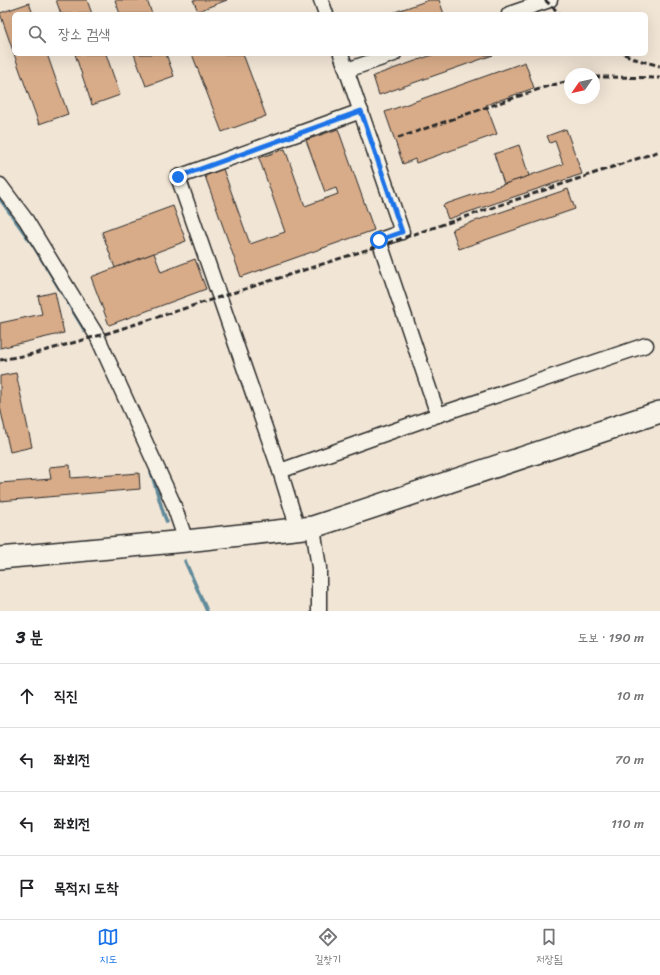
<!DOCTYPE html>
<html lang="ko">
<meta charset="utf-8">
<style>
body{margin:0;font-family:Sriracha,"Poor Story",sans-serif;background:#f2f2f2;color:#202124}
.compass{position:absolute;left:564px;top:68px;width:36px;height:36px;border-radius:50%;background:#fff;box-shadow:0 4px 16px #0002;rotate:236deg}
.stop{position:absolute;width:12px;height:12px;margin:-9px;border:3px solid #1a73e8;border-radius:50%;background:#fff}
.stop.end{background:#1a73e8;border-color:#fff;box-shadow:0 1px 4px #0008}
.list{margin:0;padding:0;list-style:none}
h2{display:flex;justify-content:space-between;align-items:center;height:52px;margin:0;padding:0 16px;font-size:17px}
h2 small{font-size:13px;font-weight:400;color:#757577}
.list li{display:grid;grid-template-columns:26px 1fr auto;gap:12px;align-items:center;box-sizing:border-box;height:64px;padding:0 16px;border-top:1px solid #e0e0e0}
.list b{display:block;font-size:15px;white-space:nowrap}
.list em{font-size:13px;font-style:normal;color:#757577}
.icon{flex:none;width:22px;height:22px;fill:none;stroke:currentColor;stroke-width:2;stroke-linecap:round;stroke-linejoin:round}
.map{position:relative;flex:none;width:660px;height:611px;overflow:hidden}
.search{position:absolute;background:#fff;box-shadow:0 4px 16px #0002;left:12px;right:12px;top:12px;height:44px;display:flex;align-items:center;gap:10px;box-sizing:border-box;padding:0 14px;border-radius:6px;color:#757577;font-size:15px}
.sheet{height:308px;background:#fff}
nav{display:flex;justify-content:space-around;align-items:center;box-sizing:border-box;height:56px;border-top:1px solid #e0e0e0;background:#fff;font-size:11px;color:#757577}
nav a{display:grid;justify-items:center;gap:2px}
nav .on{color:#1a73e8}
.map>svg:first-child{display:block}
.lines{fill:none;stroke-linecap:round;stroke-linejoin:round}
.stream{stroke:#618b9b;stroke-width:3.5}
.building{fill:#d8ac89;stroke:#2b2b2b}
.minor-casing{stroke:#2b2b2b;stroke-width:17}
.highway-casing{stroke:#2b2b2b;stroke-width:24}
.minor{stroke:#f7f3e8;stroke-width:14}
.highway{stroke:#f7f3e8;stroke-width:21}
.rail{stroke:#2b2b2b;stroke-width:3;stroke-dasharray:6 3;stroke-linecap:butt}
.route{stroke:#1a73e8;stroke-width:5}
</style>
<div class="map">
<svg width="660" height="611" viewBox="0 0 660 611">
<rect width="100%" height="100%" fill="#f1e5d5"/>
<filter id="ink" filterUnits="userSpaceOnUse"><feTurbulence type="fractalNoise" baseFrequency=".025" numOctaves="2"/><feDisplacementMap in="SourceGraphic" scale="8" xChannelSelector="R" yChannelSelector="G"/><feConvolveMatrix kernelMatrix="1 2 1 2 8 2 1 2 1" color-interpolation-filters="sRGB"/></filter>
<g filter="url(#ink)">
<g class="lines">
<g class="stream">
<path d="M0 199 33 245 85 331"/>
<path d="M151 472 164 515 167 522"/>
<path d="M185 561 207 611"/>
</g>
</g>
<g class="building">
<path d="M56 0H87L92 14H61Z"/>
<path d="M115 0H147L152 14H120Z"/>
<path d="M193 0H227L198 11Z"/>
<path d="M429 0H439L444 14H389Z"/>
<path d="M29 3 33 14H14V54L0 13Z"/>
<path d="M14 54H47L68 114 39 124Z"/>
<path d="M75 54H106L120 95 92 105Z"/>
<path d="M134 54H166L174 76 146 86Z"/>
<path d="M192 54H243L266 116 222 132Z"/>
<path d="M435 54 493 55 379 95 373 76Z"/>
<path d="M525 62 534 88 486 105 497 134 416 163 415 159 403 164 385 112Z"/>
<path d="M338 129 374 230 241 277 205 176 223 169 250 244 285 232 259 158 285 149 305 206 338 194 336 188 325 192 306 140Z"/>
<path d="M566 129 582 174 448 219 443 205 563 164 555 141 550 143 547 136Z"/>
<path d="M519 145 529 176 504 184 494 154Z"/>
<path d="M568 189 575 209 459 249 452 229Z"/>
<path d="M173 206 186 241 115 268 102 232Z"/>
<path d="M154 253 161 272 195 259 206 289 109 325 91 277Z"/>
<path d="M55 292 64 333 0 348V323L42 314 38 296Z"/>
<path d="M16 373 32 447 10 452 0 407V376Z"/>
<path d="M70 465 71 478 139 473 140 489 0 501V483L51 479 49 467Z"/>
</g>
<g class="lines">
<defs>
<g id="minor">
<path d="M321 0 326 14"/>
<path d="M509 14 550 0"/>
<path d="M341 54 402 232 379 240 438 415"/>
<path d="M347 70 394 54"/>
<path d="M0 185 26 220 97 336 173 503 186 541"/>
<path d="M280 471 438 415 646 345"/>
<path d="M313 527 319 568V611"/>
<path d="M298 529 280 471 178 177 361 111"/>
</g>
<path id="highway" d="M0 558 186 541 313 527 660 412"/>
</defs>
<use href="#minor" class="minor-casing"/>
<use href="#highway" class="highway-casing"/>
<use href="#minor" class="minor"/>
<use href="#highway" class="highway"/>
<g class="rail">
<path d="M545 0 560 14"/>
<path d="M624 54 635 59 660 66"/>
<path d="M594 77H611L660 78"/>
<path d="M398 138 548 86 570 81"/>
<path d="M0 360 33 354 108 333 388 243 660 151"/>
</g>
</g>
</g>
<g class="lines" filter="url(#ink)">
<path class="route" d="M178 177 361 111 402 232 379 240"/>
</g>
</svg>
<svg class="compass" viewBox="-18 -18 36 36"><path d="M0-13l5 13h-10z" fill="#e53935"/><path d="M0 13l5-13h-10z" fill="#757577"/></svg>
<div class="stop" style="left:379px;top:240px"></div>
<div class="stop end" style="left:178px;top:177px"></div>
<div class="search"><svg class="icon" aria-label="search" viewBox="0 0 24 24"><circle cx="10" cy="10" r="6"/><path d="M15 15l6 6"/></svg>장소 검색</div>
</div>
<section class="sheet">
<h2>3 분<small>도보 · 190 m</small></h2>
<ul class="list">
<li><svg class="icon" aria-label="ahead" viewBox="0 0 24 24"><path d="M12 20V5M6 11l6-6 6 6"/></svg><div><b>직진</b></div><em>10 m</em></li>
<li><svg class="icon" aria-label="left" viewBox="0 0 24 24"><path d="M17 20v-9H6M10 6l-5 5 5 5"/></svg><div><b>좌회전</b></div><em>70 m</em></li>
<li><svg class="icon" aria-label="left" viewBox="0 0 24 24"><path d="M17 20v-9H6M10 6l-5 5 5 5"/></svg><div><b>좌회전</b></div><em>110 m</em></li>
<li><svg class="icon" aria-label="arrive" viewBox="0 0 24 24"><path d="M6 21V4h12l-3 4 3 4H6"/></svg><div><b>목적지 도착</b></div></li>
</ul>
</section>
<nav>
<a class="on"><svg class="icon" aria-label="map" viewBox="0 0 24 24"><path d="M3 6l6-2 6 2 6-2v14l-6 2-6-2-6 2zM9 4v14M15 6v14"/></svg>지도</a>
<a><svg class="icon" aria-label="directions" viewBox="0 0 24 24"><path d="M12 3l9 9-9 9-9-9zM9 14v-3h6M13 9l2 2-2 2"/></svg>길찾기</a>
<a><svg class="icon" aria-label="saved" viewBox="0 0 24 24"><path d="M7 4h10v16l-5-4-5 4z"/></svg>저장됨</a>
</nav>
